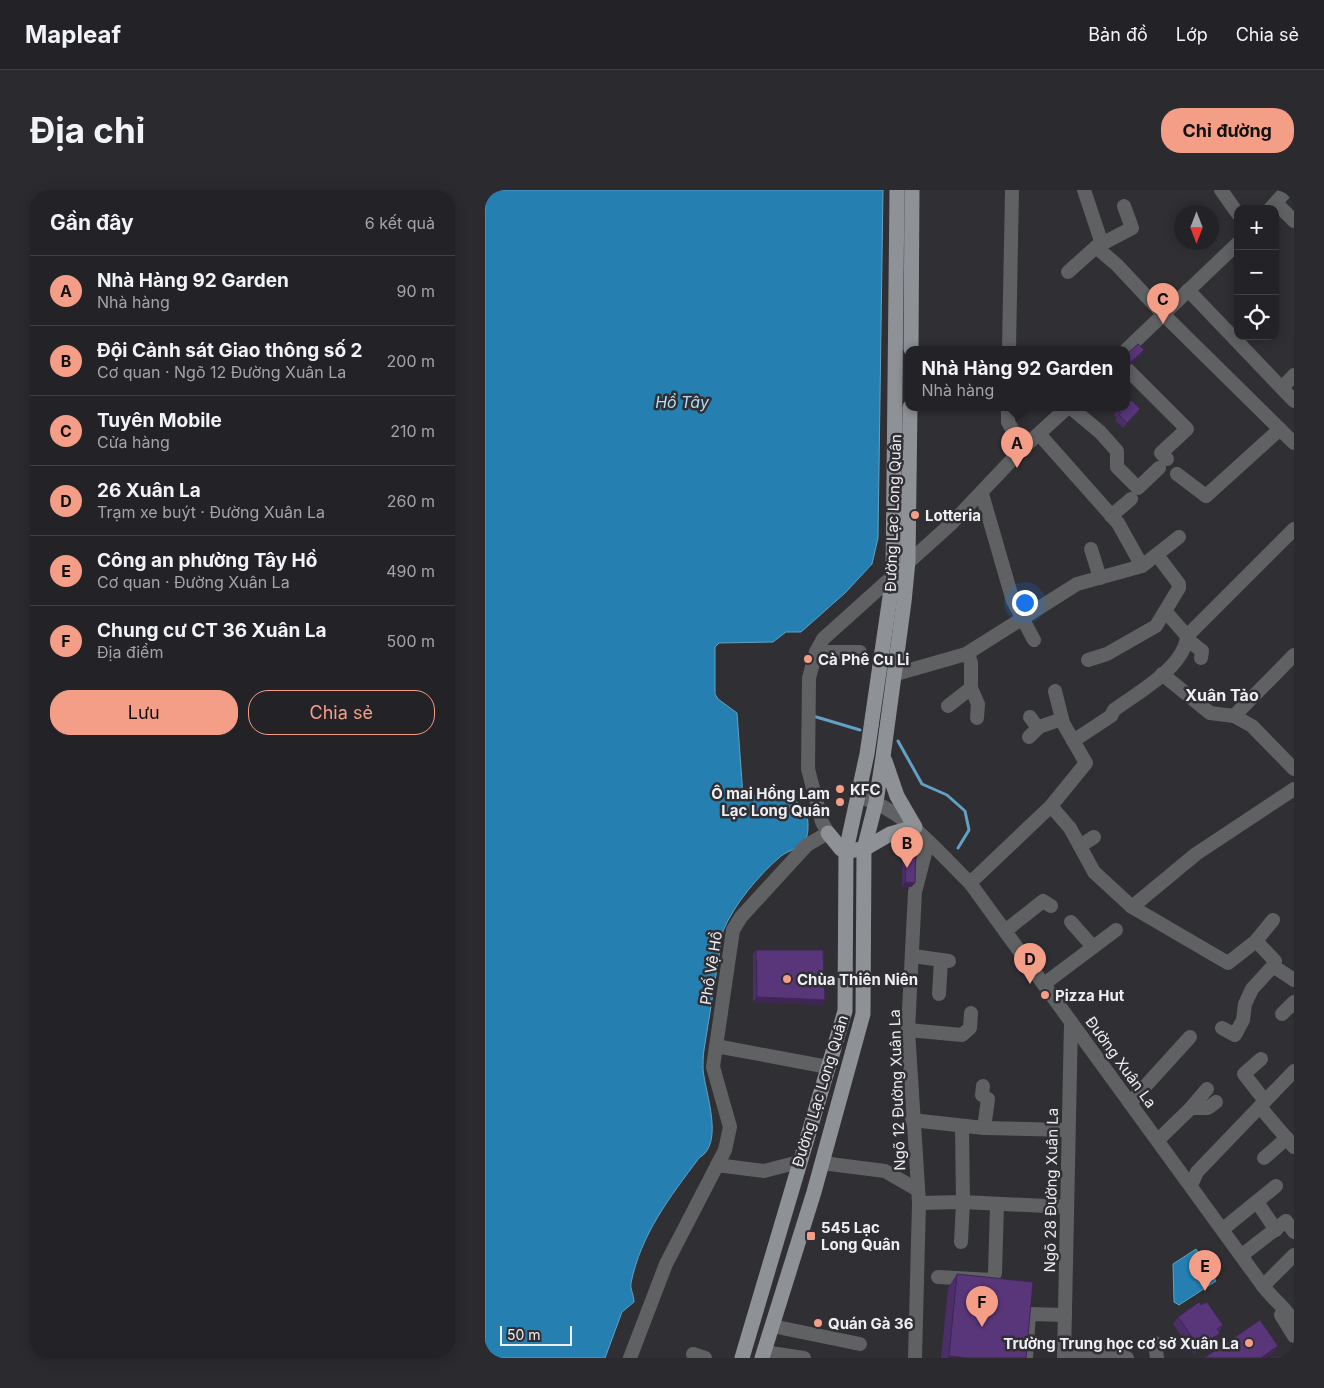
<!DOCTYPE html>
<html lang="vi">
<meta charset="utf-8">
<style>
body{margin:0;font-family:Inter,sans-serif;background:#2b2b2f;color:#f1f3f6}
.controls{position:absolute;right:15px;top:15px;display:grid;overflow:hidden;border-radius:10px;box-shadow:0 2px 12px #0003}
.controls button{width:45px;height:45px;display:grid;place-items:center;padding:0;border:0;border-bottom:1px solid #404044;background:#232327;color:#f1f3f6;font:25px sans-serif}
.compass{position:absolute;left:689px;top:15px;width:45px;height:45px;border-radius:50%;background:#232327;box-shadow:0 2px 12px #0003;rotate:180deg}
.scale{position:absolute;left:15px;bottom:12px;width:72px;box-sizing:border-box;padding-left:5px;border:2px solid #efeff3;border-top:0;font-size:14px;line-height:18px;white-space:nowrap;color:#efeff3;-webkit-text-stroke:4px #2f2f34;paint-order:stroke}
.you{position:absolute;left:539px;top:412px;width:18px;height:18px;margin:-12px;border:4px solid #fff;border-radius:50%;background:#1a73e8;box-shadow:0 0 0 8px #1a73e833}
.badge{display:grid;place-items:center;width:32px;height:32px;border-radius:50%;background:#f49e87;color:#111;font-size:16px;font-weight:700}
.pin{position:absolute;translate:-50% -41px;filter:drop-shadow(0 1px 2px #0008)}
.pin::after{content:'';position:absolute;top:26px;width:18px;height:15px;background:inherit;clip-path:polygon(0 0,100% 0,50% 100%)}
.popup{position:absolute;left:420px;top:156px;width:225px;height:65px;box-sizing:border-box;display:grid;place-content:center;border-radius:10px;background:#232327;filter:drop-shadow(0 1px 4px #0005);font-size:16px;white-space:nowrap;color:#a3a4a7}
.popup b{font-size:19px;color:#f1f3f6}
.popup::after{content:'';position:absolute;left:50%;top:100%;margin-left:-10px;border:10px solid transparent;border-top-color:#232327}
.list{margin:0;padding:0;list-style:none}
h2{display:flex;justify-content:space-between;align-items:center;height:65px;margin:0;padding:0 20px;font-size:21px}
h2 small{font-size:16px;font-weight:400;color:#a3a4a7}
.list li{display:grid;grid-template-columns:32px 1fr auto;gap:15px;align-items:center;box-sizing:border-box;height:70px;padding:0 20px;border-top:1px solid #404044}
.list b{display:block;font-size:19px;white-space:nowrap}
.list p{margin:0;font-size:16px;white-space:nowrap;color:#a3a4a7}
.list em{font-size:16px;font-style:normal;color:#a3a4a7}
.actions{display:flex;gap:10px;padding:15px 20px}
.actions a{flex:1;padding:11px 0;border:1px solid #f49e87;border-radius:20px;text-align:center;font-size:18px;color:#f49e87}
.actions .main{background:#f49e87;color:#111}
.icon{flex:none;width:28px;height:28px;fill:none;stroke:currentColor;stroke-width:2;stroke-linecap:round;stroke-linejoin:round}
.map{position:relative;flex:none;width:809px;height:1168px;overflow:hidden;border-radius:20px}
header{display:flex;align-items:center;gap:30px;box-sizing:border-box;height:70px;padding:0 25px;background:#232327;border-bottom:1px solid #404044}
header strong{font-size:24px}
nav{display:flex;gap:28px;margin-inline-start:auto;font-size:18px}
.intro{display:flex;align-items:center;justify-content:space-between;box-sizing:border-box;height:120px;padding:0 30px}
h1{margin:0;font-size:35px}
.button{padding:12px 22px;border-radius:20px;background:#f49e87;color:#111;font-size:18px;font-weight:700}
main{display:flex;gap:30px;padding:0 30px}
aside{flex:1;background:#232327;border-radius:20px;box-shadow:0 2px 12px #0003}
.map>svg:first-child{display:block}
.water{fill:#2580b1;stroke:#62a1c5}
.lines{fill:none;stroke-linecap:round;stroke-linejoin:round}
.stream{stroke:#62a1c5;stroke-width:3}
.minor{stroke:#5f6163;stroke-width:14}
.major{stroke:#8e9195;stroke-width:15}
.wall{fill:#4c2e68}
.shaded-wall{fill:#3e2655}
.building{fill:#583679;stroke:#3e2655}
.poi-dot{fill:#f49e87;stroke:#2f2f34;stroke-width:2}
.labels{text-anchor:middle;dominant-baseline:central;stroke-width:5;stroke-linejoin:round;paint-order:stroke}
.street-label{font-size:15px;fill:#efeff3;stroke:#2f2f34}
.poi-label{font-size:15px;font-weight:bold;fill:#efeff3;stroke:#2f2f34;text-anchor:start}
.water-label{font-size:16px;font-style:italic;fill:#b3dbf6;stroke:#2f2f34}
.neighbourhood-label{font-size:16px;font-weight:bold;fill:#efeff3;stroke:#2f2f34}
</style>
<header>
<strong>Mapleaf</strong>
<nav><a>Bản đồ</a><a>Lớp</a><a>Chia sẻ</a></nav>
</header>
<div class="intro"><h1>Địa chỉ</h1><a class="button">Chỉ đường</a></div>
<main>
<aside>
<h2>Gần đây<small>6 kết quả</small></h2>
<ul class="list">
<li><span class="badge">A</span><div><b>Nhà Hàng 92 Garden</b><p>Nhà hàng</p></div><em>90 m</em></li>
<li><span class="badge">B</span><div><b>Đội Cảnh sát Giao thông số 2</b><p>Cơ quan · Ngõ 12 Đường Xuân La</p></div><em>200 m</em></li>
<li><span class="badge">C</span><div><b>Tuyên Mobile</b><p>Cửa hàng</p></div><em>210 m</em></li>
<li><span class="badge">D</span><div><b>26 Xuân La</b><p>Trạm xe buýt · Đường Xuân La</p></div><em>260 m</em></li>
<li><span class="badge">E</span><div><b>Công an phường Tây Hồ</b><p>Cơ quan · Đường Xuân La</p></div><em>490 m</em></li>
<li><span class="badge">F</span><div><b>Chung cư CT 36 Xuân La</b><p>Địa điểm</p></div><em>500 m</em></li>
</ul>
<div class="actions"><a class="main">Lưu</a><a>Chia sẻ</a></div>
</aside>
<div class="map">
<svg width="809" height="1168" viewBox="0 0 809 1168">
<rect width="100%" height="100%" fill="#2f2f34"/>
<g class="water">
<path d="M0 0H398L393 348 387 374 360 403 316 442H301L288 452 234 453 230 457V504L233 509 252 523 258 606C281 606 323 600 323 634 323 640 323 647 319 652 314 658 303 661 296 666 273 686 250 713 238 741L219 860C218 866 218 873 218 879 220 903 240 953 214 968 185 1007 156 1044 146 1093 145 1099 149 1105 149 1112L137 1122 120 1168H0Z"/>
<path d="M711 1059 731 1091 694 1115 689 1112 688 1074Z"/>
</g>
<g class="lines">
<g class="stream">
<path d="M328 526 375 540"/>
<path d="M413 551 437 594 462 605 480 621 484 640 473 658"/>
</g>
<g class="minor">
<path d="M599 0 617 54"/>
<path d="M736 0 753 24"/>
<path d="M791 13 809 31"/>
<path d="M785 19 802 0"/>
<path d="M611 57 632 75 678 124 809 253"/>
<path d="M583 82 611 57 647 38 639 16"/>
<path d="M703 100 809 211"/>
<path d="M524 159 527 0"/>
<path d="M641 160 753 53"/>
<path d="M641 178 702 239 676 263 682 269"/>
<path d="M797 198 809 185"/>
<path d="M523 217V232L538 258"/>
<path d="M585 217 615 242 632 261V277L653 298 674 278"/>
<path d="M554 244 633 333 657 376"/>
<path d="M692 284 721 306 795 239"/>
<path d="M497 304 528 411 549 450"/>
<path d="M626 326 646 309"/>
<path d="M606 359 615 388"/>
<path d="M681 422 702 446"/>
<path d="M702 449 717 461 716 468"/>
<path d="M331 462H375"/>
<path d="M603 470 622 464 671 436 694 398V394L672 365"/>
<path d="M411 484 481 464 592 394 657 376 694 347"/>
<path d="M677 484 725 523 749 526 767 536 809 579"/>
<path d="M486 498 493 514 492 528"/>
<path d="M463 516 486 498V473L483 463"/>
<path d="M749 526 809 465"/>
<path d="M545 527 553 538"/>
<path d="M544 547 554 537 577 529"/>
<path d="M588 551 626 526 629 520C652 503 700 477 702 446L809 339"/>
<path d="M375 607C421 621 451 660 485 693L778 1096C788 1109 800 1118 809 1131"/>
<path d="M566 616 585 638 609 682 647 717 743 773 771 751 790 771 788 776 767 799 760 814 758 830 750 845 737 838"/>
<path d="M595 656 609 647"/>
<path d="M485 693 566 616 601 573 578 533 570 501"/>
<path d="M647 717 711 664 809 599"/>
<path d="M586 732 608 757"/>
<path d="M520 741 558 711 566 716"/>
<path d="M771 751 788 730"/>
<path d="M428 766 464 771"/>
<path d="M788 776 809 790"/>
<path d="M559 794 631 740"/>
<path d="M454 804 456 770"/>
<path d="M797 824 809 812"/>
<path d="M423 840 477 845 485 838 486 823"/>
<path d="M231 856 343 877"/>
<path d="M776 869 759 884 780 911"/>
<path d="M498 896 497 905 503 909 499 938"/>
<path d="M645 913 705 847"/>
<path d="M775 917 809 957"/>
<path d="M706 918H723L731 912"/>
<path d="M427 930 499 938 583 940"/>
<path d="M673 950 706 918 722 899"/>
<path d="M779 968 802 948"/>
<path d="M337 973 400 981 431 999"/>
<path d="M232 975 279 981 314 972"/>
<path d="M706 995 712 982 809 881"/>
<path d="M772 1012 791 1040"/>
<path d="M434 1013 478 1012 582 1017"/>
<path d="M738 1039 791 996"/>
<path d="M476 1052 478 1012 477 937"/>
<path d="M757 1065 801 1031 809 1042"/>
<path d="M453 1087 507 1090 510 1083 512 1015"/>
<path d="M778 1096 809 1065"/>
<path d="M796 1125 809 1146"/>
<path d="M287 1136 375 1154"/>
<path d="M670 1153 672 1168"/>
<path d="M279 1162 319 1168"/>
<path d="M579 1162H630L642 1168"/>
<path d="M208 1164 220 1168"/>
<path d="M145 1168 181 1074 240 960 245 937 228 877 248 740 256 727 322 655 343 643 337 632 323 579 324 488 331 462 338 449 467 333 538 258 583 217"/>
<path d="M430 1168 434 1013 423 840 430 702 443 652"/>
<path d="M541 1168 544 1124 580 1125"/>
<path d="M579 1168 586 832"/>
</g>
<g class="major">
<path d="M426 159 427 0"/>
<path d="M343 643 356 659 361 661 379 659 405 644 430 637 412 606 400 571"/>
<path d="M257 1168 360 821 361 661 382 564 408 386 412 0"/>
<path d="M277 1168 329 1002 378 824 379 659 391 612 398 567 419 412 423 371 425 217"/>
</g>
</g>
<g class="wall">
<path d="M641 165H656L643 177 641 175Z"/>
<path d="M638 217 655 219 651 224 638 238 630 230 632 228 629 225 632 220Z"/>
<path d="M422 655 430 693 426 697H417L418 660Z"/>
<path d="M271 760 340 810 337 815 268 812V764Z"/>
<path d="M472 1084 541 1168H456L463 1098Z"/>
<path d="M716 1115 738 1135 734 1142 735 1143 729 1150 709 1164 688 1134 693 1127Z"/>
</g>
<g class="shaded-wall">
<path d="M659 160 656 165 643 177 646 172Z"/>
<path d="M420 692 430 693 426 697H417Z"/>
<path d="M272 807 340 810 337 815 268 812Z"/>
<path d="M735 1143 729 1150 709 1164 714 1157Z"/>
<path d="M793 1156 788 1164 781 1168H776Z"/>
<path d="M464 1166 482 1168H463Z"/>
</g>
<g class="building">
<path d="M653 154 659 160 646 172 641 165Z"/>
<path d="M646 210 655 219 642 233 634 225 636 223 632 220 636 217H641V215Z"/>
<path d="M422 655H431L430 693 420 692Z"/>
<path d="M271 760H338L340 810 272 807Z"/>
<path d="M472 1084 548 1092 541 1168H482L464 1166Z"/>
<path d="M714 1112 716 1115 722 1112 738 1135 732 1139 735 1143 714 1157 693 1127Z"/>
<path d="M775 1130 793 1156 776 1168H719Z"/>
<path d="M797 1166 802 1168H786Z"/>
</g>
<g class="poi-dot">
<circle cx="430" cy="325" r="5"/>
<circle cx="323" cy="469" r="5"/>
<circle cx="355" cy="599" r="5"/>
<circle cx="355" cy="612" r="5"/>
<circle cx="302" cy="789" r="5"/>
<circle cx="560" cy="805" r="5"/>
<rect x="321" y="1041" width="10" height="10" rx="2.5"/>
<circle cx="333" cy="1133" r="5"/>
<circle cx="764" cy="1153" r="5"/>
</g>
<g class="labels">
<g class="street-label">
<text transform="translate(408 323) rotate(-88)">Đường Lạc Long Quân</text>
<text transform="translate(226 778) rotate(-81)">Phố Vệ Hồ</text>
<text transform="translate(636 872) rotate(54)">Đường Xuân La</text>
<text transform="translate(412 900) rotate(-92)">Ngõ 12 Đường Xuân La</text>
<text transform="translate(335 901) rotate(-73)">Đường Lạc Long Quân</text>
<text transform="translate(566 1000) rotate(-89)">Ngõ 28 Đường Xuân La</text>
</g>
<g class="poi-label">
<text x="440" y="325">Lotteria</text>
<text x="333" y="469">Cà Phê Cu Li</text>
<text x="365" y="599">KFC</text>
<text x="345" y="603" text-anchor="end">Ô mai Hồng Lam<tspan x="345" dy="17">Lạc Long Quân</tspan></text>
<text x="312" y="789">Chùa Thiên Niên</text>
<text x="570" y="805">Pizza Hut</text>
<text x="336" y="1037">545 Lạc<tspan x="336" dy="17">Long Quân</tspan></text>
<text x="343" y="1133">Quán Gà 36</text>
<text x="754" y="1153" text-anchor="end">Trường Trung học cơ sở Xuân La</text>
</g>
<g class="water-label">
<text x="197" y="212">Hồ Tây</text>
</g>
<g class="neighbourhood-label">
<text x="737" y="505">Xuân Tảo</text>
</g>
</g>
</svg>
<div class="controls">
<button>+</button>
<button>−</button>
<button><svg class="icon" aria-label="locate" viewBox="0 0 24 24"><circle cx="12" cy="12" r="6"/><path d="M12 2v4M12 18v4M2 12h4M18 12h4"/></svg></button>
</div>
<svg class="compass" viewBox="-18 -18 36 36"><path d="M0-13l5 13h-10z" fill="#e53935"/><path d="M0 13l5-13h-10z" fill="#a3a4a7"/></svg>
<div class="scale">50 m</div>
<div class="you"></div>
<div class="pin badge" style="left:532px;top:278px">A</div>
<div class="popup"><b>Nhà Hàng 92 Garden</b>Nhà hàng</div>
<div class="pin badge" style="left:422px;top:678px">B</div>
<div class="pin badge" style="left:678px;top:134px">C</div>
<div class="pin badge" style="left:545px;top:794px">D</div>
<div class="pin badge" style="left:720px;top:1101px">E</div>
<div class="pin badge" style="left:497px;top:1137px">F</div>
</div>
</main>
